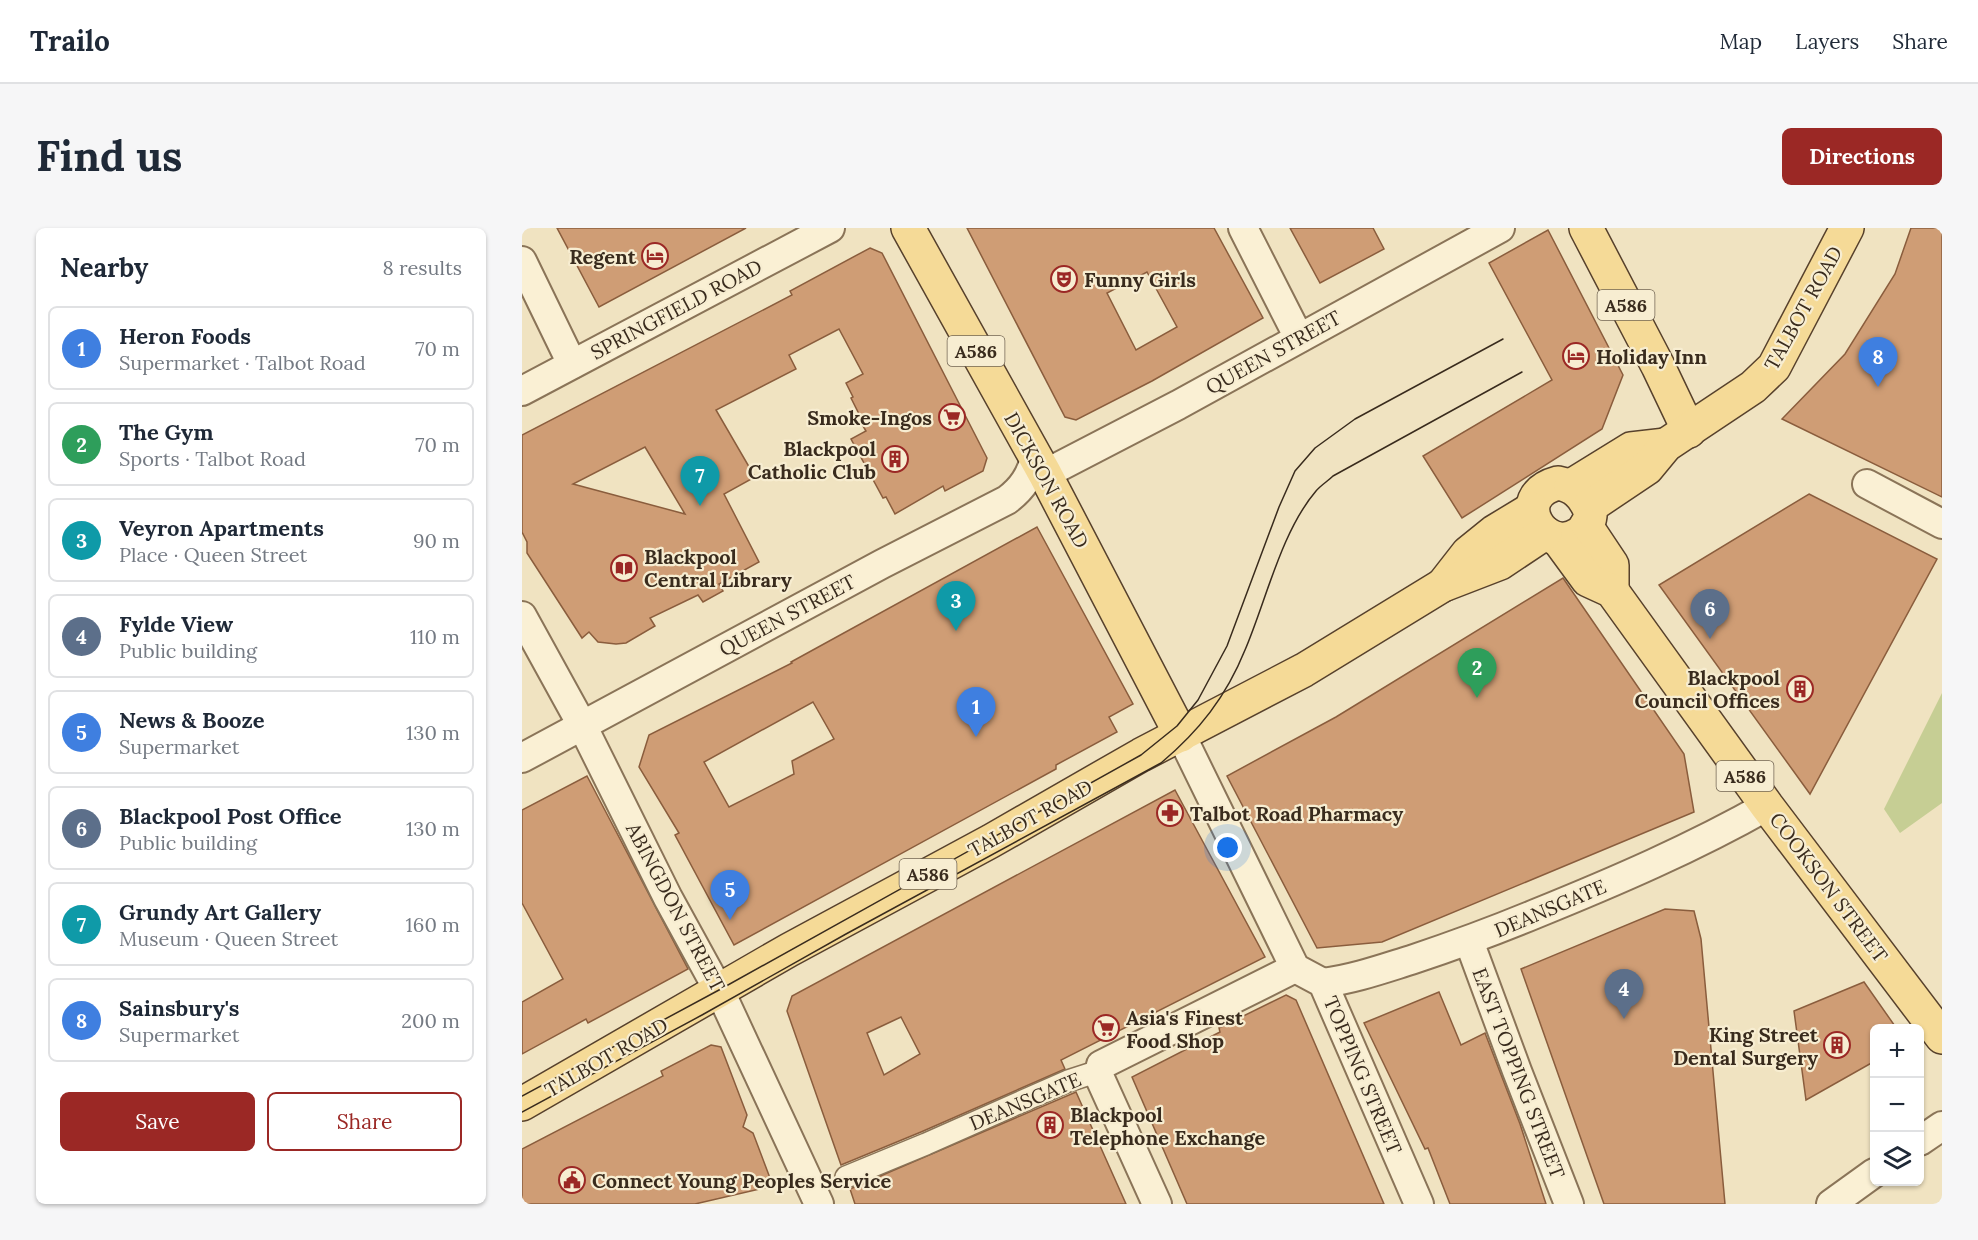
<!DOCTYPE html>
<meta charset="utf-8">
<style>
body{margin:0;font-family:Lora,serif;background:#f6f6f7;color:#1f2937}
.controls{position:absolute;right:18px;bottom:18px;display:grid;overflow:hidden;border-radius:9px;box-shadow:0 2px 4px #0004}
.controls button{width:54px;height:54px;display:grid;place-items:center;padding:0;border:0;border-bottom:2px solid #e0e1e3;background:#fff;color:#1f2937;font:30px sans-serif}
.you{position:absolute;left:706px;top:620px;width:21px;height:21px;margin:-15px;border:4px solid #fff;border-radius:50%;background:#1a73e8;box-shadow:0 0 0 9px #1a73e833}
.badge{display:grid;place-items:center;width:39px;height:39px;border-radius:50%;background:#9b2825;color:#fff;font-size:20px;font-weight:700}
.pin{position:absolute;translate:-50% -50px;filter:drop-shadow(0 2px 3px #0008)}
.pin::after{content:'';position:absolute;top:32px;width:21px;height:18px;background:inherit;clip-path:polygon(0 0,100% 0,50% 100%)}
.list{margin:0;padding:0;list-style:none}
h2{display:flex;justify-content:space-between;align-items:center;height:78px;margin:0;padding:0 24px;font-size:26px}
h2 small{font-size:20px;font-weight:400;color:#747a83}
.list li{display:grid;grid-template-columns:39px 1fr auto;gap:18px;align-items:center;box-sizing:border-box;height:84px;margin:0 12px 12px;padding:0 12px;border:2px solid #e0e1e3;border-radius:9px}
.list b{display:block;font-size:22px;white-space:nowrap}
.list p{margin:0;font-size:20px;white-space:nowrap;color:#747a83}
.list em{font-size:20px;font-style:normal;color:#747a83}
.actions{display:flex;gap:12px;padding:18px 24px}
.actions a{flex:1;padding:14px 0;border:2px solid #9b2825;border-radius:9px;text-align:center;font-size:21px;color:#9b2825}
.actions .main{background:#9b2825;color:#fff}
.icon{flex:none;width:33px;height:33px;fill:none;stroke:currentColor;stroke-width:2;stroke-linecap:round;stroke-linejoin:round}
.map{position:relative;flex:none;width:1420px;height:976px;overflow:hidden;border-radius:9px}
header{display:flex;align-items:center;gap:36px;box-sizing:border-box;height:84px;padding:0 30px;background:#fff;border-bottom:2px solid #e0e1e3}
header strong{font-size:28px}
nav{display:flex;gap:33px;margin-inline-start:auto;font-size:21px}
.intro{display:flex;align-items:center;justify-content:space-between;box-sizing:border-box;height:144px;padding:0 36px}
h1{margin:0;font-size:42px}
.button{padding:15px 27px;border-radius:9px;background:#9b2825;color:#fff;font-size:21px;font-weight:700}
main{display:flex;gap:36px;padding:0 36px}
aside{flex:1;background:#fff;border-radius:9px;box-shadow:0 2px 4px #0004}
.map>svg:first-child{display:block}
.green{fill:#c6ce94}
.building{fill:#cf9d75;stroke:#8a5d3d;stroke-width:1.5;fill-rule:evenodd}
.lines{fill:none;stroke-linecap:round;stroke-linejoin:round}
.pedestrian-casing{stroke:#8a7458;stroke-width:24}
.minor-casing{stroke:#8a7458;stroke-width:32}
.primary-casing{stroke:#57412c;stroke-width:36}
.pedestrian{stroke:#faf0d4;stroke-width:21}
.minor{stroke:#faf0d4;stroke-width:28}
.primary{stroke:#f5da97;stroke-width:33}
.tram{stroke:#392b1d;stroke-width:1.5}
.labels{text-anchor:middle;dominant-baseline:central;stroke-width:4.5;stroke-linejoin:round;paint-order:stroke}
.shield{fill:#f7edd1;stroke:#726553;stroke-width:1.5}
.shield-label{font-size:18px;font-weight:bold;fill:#392b1d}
.poi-label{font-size:20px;font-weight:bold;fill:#392b1d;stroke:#f7edd1;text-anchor:start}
.street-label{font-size:20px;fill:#392b1d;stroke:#f7edd1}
</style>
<header>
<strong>Trailo</strong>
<nav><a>Map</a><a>Layers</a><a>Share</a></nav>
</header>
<div class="intro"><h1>Find us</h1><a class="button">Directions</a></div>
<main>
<aside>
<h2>Nearby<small>8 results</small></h2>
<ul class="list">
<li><span class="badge" style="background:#3f7fe0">1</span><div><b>Heron Foods</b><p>Supermarket · Talbot Road</p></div><em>70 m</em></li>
<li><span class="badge" style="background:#2e9e5b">2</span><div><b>The Gym</b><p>Sports · Talbot Road</p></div><em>70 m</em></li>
<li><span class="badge" style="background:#0f9aa8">3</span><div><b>Veyron Apartments</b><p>Place · Queen Street</p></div><em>90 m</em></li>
<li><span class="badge" style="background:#5c6f8a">4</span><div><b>Fylde View</b><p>Public building</p></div><em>110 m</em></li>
<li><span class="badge" style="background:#3f7fe0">5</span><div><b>News &amp; Booze</b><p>Supermarket</p></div><em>130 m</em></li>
<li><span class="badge" style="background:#5c6f8a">6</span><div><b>Blackpool Post Office</b><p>Public building</p></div><em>130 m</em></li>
<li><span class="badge" style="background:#0f9aa8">7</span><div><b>Grundy Art Gallery</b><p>Museum · Queen Street</p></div><em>160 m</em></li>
<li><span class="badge" style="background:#3f7fe0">8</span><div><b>Sainsbury's</b><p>Supermarket</p></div><em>200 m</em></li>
</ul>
<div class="actions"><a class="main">Save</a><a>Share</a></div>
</aside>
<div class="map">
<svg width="1420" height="976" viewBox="0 0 1420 976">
<rect width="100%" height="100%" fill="#f0e3c1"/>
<path class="green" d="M1420 465V575L1378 605 1362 581Z"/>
<g class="building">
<path d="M35 0H224L77 79Z"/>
<path d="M445 0H692L741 90 630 153 554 192 543 189ZM625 44 655 99 614 122 585 65Z"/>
<path d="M768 0H851L862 21 798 55Z"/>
<path d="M1389 0H1420V269L1260 191 1323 126 1373 46Z"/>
<path d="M1026 2 1101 147 1080 201 940 290 901 228 1030 152 967 35Z"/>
<path d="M348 20 360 25 465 230 461 243 423 263 421 258 373 286 364 269 361 270 329 211 344 203 338 193 340 192 329 170 331 169 324 155 341 146 317 101 267 127 274 141 194 182 233 249 202 266 237 334 197 356 201 363 181 374 176 367 128 390 133 398 104 415 94 416 76 414 67 404 60 410 5 325V314L0 304V207L270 67 268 63ZM123 219 163 286 51 256Z"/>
<path d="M1287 266 1415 331 1288 566 1137 357Z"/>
<path d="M515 299 611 476 587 489 595 504 534 537V541L212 717 153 607 157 605 117 539 127 507 270 435 269 434ZM291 474 312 511 270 533 272 546 207 579 182 534Z"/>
<path d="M1041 350 1162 526 1172 584 860 714 795 720 705 548 814 489Z"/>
<path d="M65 548 166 741 66 795 64 791 0 826V774L41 751 0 675V582Z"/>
<path d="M653 562 743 729 539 832 543 841 399 904 319 937 265 783 270 768ZM379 789 398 826 362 847 345 805Z"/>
<path d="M1143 681 1172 683 1179 711 1203 976H1082L999 741Z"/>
<path d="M1342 754 1375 801H1353V833L1284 872 1272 783Z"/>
<path d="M917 764 939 817 963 805 998 896 1024 976H928L906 920 903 921 842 795Z"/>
<path d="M764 767 774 772 862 976H665L610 849 698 804 697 800Z"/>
<path d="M189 817 199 819 225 887 221 899 231 905 251 958 173 976H0V921L141 848 139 843Z"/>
<path d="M554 864 604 976H333L328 961Z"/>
</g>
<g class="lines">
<defs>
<path id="pedestrian" d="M324 949 404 916 546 853 577 843"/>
<g id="minor">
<path d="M721 0 777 110"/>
<path d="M0 33 50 136"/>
<path d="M0 163 308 0"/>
<path d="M523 246 656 177 978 0"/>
<path d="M1345 256 1420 296"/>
<path d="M0 388 60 497 146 670 203 774 297 976"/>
<path d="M659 507 773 740 801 755 897 976"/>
<path d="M0 530 360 336 485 272C501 260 508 248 514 229"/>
<path d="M947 713 995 843 1047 976"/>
<path d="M801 755C832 751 860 741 889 732 931 718 972 703 1013 686 1092 654 1171 620 1245 578"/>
<path d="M1398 913 1420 898"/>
<path d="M635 976 577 848 579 837 773 740"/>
<path d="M1309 976 1352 945"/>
</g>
<g id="primary">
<path d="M386 0 523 246 659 507"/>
<path d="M1064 0 1136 138 1167 203"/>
<path d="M1036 255C1053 258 1061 267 1068 282 1069 291 1065 301 1057 306 1023 329 984 269 1036 255Z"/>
<path d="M1049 258 1109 221 1144 217"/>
<path d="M1067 279 1125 240 1144 217 1231 159 1252 139 1325 0"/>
<path d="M1064 298 1090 337V363"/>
<path d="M1036 311 1066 352 1090 363 1245 578 1420 809"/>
<path d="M921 357 946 325 972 304 1010 281"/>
<path d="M0 876 267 722 469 613 619 527 782 442 921 357 978 335 1023 305"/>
</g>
</defs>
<use href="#pedestrian" class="pedestrian-casing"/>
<use href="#minor" class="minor-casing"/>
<use href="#primary" class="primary-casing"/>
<use href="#pedestrian" class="pedestrian"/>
<use href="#minor" class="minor"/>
<use href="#primary" class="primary"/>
<g class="tram">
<path d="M0 868 197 762 619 527 655 498 676 472 705 418 757 279 773 243 793 220 833 191 981 111"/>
<path d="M0 884 180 787 324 706 639 535C677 503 704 469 723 422 744 373 759 304 794 263 799 257 806 253 811 248L1000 144"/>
</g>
</g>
<defs>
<symbol id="hotel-ring" viewBox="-11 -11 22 22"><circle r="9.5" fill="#f7edd1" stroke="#9b2825" stroke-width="1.5"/><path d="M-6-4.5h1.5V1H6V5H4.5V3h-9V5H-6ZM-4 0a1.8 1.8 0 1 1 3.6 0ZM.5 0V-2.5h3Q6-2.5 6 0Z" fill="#9b2825"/></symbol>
<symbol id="theatre-ring" viewBox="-11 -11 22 22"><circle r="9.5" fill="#f7edd1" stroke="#9b2825" stroke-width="1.5"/><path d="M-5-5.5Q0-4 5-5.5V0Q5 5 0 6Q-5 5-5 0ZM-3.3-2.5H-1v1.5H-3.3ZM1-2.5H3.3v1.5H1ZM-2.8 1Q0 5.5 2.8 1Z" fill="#9b2825"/></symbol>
<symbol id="supermarket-ring" viewBox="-11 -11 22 22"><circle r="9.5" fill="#f7edd1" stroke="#9b2825" stroke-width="1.5"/><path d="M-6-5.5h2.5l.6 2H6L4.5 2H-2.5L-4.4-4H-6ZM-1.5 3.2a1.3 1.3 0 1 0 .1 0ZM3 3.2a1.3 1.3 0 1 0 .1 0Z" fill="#9b2825"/></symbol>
<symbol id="building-ring" viewBox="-11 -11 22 22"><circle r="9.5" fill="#f7edd1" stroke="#9b2825" stroke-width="1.5"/><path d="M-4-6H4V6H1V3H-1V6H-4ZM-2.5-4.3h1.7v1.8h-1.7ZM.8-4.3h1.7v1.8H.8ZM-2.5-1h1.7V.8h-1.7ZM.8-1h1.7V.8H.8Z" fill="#9b2825"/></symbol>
<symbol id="library-ring" viewBox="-11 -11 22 22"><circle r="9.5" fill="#f7edd1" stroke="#9b2825" stroke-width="1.5"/><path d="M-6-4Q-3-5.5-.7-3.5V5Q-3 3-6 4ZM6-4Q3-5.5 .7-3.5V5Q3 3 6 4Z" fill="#9b2825"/></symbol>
<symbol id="pharmacy-ring" viewBox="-11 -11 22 22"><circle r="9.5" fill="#f7edd1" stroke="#9b2825" stroke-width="1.5"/><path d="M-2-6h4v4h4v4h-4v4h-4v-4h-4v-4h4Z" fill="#9b2825"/></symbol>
<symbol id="civic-ring" viewBox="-11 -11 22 22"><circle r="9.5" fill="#f7edd1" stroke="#9b2825" stroke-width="1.5"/><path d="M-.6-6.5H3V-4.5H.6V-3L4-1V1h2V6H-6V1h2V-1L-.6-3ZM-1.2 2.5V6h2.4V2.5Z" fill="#9b2825"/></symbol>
</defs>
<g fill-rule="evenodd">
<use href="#hotel-ring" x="118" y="13" width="30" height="30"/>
<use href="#theatre-ring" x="527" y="36" width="30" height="30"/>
<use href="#hotel-ring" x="1039" y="113" width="30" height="30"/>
<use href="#supermarket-ring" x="415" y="174" width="30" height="30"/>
<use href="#building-ring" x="358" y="216" width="30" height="30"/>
<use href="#library-ring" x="87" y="325" width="30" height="30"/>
<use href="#building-ring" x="1263" y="446" width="30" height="30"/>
<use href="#pharmacy-ring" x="633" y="570" width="30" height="30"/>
<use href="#supermarket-ring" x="569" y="785" width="30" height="30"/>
<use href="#building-ring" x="1300" y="802" width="30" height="30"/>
<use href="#building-ring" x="513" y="882" width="30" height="30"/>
<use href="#civic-ring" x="35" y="937" width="30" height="30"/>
</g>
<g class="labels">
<g class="shield">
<rect x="1075.5" y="62" width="57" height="30" rx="4.5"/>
<rect x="425.5" y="108" width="57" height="30" rx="4.5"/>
<rect x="1194.5" y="533" width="57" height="30" rx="4.5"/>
<rect x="377.5" y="631" width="57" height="30" rx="4.5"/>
</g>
<g class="shield-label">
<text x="1104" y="77">A586</text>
<text x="454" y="123">A586</text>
<text x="1223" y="548">A586</text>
<text x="406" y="646">A586</text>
</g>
<g class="poi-label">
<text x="114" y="28" text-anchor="end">Regent</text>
<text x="562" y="51">Funny Girls</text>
<text x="1074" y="128">Holiday Inn</text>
<text x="410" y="189" text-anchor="end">Smoke-Ingos</text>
<text x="354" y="220" text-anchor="end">Blackpool<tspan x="354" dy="23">Catholic Club</tspan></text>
<text x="122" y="328">Blackpool<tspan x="122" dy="23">Central Library</tspan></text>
<text x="1258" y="449" text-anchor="end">Blackpool<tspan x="1258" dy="23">Council Offices</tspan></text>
<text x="668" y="585">Talbot Road Pharmacy</text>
<text x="604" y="789">Asia's Finest<tspan x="604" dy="23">Food Shop</tspan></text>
<text x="1296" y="806" text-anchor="end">King Street<tspan x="1296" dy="23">Dental Surgery</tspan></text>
<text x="548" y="886">Blackpool<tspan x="548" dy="23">Telephone Exchange</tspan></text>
<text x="70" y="952">Connect Young Peoples Service</text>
</g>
<g class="street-label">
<text transform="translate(1281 80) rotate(-61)">TALBOT ROAD</text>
<text transform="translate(154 81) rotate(-28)">SPRINGFIELD ROAD</text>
<text transform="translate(751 124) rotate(-29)">QUEEN STREET</text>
<text transform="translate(525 252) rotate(61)">DICKSON ROAD</text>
<text transform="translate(265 387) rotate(-28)">QUEEN STREET</text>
<text transform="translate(508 590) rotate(-29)">TALBOT ROAD</text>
<text transform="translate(1307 659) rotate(53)">COOKSON STREET</text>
<text transform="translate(154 679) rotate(62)">ABINGDON STREET</text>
<text transform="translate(1028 680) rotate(-23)">DEANSGATE</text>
<text transform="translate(84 829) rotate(-30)">TALBOT ROAD</text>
<text transform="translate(997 845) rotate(69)">EAST TOPPING STREET</text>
<text transform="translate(841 847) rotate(67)">TOPPING STREET</text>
<text transform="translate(503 873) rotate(-23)">DEANSGATE</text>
</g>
</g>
</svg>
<div class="controls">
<button>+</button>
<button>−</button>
<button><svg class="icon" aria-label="layers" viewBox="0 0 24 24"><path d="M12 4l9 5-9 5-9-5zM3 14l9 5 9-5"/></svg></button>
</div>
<div class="you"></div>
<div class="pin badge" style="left:454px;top:509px;background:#3f7fe0">1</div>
<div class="pin badge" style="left:955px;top:470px;background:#2e9e5b">2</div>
<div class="pin badge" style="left:434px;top:403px;background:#0f9aa8">3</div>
<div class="pin badge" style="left:1102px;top:791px;background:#5c6f8a">4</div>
<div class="pin badge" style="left:208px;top:692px;background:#3f7fe0">5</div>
<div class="pin badge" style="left:1188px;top:411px;background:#5c6f8a">6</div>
<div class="pin badge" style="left:178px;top:278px;background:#0f9aa8">7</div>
<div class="pin badge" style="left:1356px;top:159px;background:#3f7fe0">8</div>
</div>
</main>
